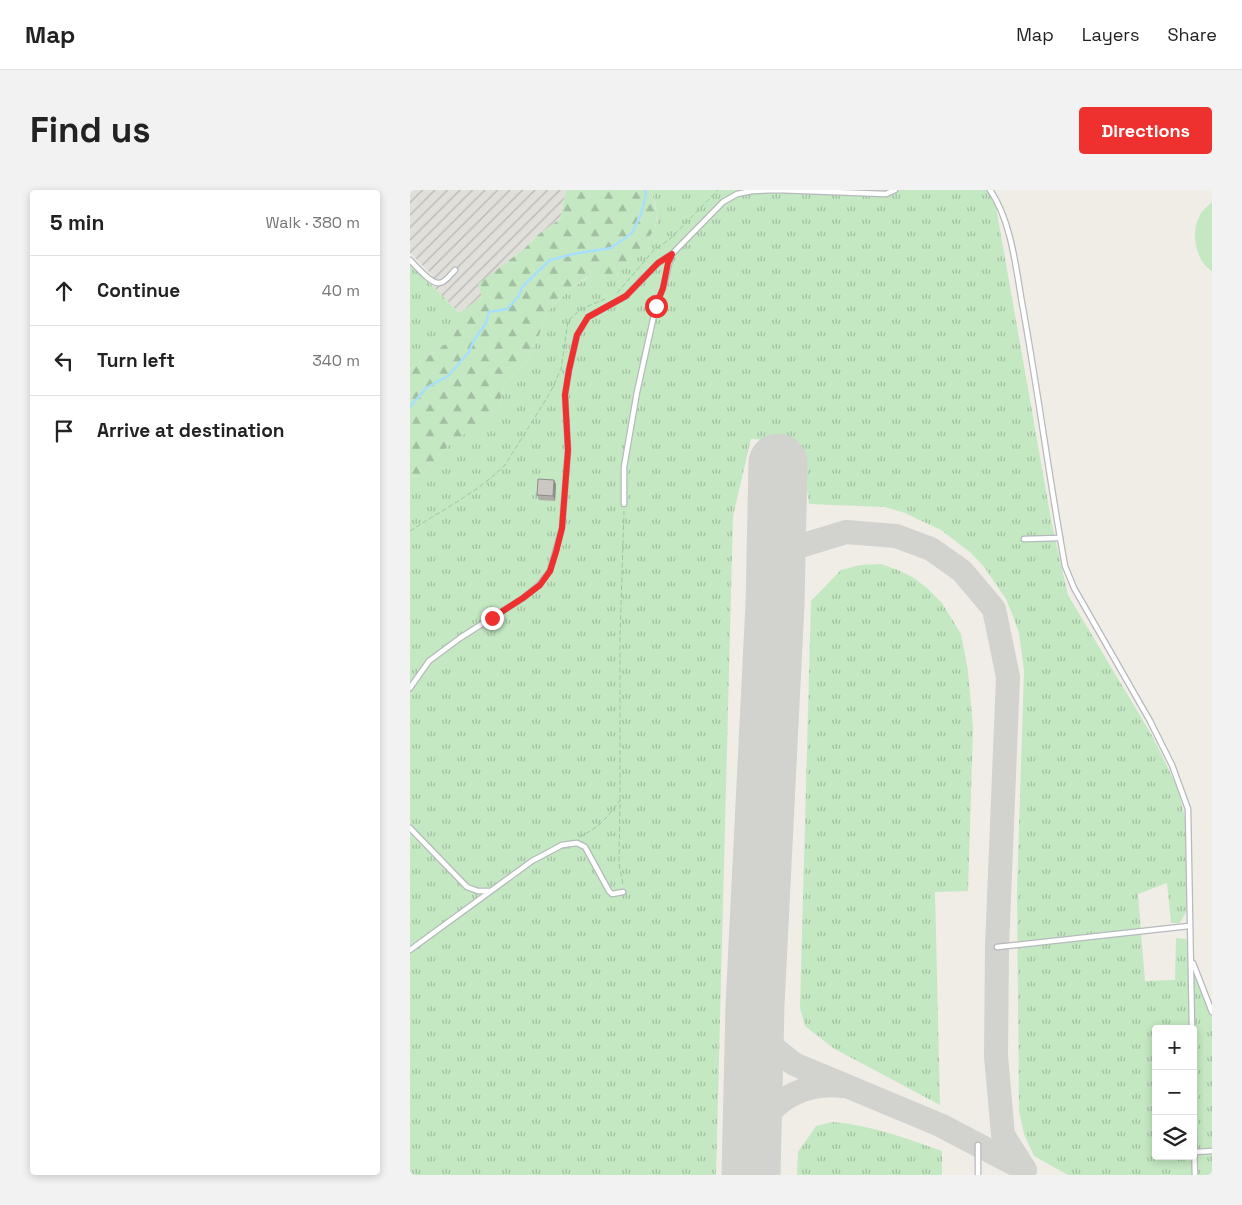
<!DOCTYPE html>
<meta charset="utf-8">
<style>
body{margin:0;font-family:"Space Grotesk",sans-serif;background:#f2f2f2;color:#222}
.controls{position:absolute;right:15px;bottom:15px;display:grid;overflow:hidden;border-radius:5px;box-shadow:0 2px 8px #0003}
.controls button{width:45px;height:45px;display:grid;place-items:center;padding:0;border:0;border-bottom:1px solid #e0e0e0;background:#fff;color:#222;font:25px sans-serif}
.stop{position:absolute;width:15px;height:15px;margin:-11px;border:4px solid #ee302e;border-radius:50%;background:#fff}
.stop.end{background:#ee302e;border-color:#fff;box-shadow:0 1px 5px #0008}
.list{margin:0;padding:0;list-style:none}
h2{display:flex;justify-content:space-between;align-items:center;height:65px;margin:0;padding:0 20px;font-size:21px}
h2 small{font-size:16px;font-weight:400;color:#767676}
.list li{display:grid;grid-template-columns:32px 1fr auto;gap:15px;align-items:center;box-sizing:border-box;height:70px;padding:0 20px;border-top:1px solid #e0e0e0}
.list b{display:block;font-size:19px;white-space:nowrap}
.list em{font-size:16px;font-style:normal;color:#767676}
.icon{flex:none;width:28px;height:28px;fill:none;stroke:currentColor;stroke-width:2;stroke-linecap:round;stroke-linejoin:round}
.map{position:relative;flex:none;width:802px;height:985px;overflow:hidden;border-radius:5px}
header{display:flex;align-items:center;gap:30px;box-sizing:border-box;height:70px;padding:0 25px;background:#fff;border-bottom:1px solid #e0e0e0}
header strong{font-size:24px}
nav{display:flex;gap:28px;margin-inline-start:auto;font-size:18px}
.intro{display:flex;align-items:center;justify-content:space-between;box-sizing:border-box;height:120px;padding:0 30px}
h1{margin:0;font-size:35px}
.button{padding:12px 22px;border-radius:5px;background:#ee302e;color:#fff;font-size:18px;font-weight:700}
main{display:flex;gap:30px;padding:0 30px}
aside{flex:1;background:#fff;border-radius:5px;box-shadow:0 2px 8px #0003}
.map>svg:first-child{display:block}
.industrial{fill:url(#industrial-furrows)}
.grass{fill:url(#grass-tufts);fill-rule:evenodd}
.forest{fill:url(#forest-firs)}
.pitch{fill:#c4e8c2}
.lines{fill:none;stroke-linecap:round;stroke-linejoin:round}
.stream{stroke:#a7dfff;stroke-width:2.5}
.taxiway{stroke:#d2d2ce;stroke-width:24}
.runway{stroke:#d2d2ce;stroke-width:59}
.service-casing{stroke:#b6b9bd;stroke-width:7}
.path{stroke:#9bc9a5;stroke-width:1;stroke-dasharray:5 2.5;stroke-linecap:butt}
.service{stroke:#fff;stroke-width:4.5}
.wall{fill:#afaca8}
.shaded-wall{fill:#8e8c88}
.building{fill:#cbc8c3;stroke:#8e8c88}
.route{stroke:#ee302e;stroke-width:6}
</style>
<header>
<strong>Map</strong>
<nav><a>Map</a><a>Layers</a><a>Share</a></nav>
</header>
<div class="intro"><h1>Find us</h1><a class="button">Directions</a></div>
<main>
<aside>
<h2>5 min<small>Walk · 380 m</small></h2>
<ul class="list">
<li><svg class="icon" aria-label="ahead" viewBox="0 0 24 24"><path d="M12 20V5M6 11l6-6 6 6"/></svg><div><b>Continue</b></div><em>40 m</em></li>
<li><svg class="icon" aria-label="left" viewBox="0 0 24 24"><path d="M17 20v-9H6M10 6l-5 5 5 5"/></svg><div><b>Turn left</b></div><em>340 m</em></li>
<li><svg class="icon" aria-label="arrive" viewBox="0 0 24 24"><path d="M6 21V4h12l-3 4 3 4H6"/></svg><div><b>Arrive at destination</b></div></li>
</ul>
</aside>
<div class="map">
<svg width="802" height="985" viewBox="0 0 802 985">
<defs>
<pattern id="industrial-furrows" width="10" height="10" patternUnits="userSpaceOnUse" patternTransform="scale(1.25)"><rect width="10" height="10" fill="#e1dfda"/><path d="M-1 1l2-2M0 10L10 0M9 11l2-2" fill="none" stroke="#bab8b5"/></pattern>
<pattern id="grass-tufts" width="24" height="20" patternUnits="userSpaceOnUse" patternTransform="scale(1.25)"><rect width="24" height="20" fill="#c4e8c2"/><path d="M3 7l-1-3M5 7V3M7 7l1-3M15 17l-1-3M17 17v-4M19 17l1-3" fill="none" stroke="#a2bfa1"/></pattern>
<pattern id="forest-firs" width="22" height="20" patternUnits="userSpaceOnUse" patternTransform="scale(1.25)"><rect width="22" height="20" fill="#c4e8c2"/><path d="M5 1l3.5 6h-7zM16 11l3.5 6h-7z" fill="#a2bfa1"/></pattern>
</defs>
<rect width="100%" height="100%" fill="#f0ede6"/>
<path class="industrial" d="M0 0H156L150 29 129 44 114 59 73 107 49 123 17 90 22 85 0 63Z"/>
<g class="grass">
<path d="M241 0H583L642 335 658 405 744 549 768 599 775 628 777 720 770 733H761L757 693 728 704 735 791 765 790 766 748 776 749 802 815V985H658L624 966 614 944 609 921 607 701 614 480 609 443 603 426 596 409 574 377 561 363 531 340 495 323 475 317 399 314 390 252 341 249 323 326 306 985H0V287L11 286 37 257 88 219 95 194 115 173 126 153 138 121 158 101 178 87 191 89C204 78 240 52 245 38 250 27 244 11 241 0ZM746 839H783V966H746Z"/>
<path d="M0 73 49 123V135L40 151 0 179Z"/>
<path d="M471 374 488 380 504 388 518 399 532 413 551 444 558 481 563 538 558 701 525 702 530 915 423 858 395 836 390 818 401 411 431 380 450 375Z"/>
<path d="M422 932C460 935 496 948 532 961V985H387L388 962 406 936Z"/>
</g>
<path class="forest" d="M156 0H241L247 24 245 39 216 78 191 89 177 87 158 101 138 121 126 153 115 173 95 194 88 219 76 232 55 244 37 257 11 286 0 287V179L40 151 49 135V123L72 107 68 94 114 59 129 44 150 29Z"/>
<path class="pitch" d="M802 12V81C785 71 781 43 789 27 791 21 798 16 802 12Z"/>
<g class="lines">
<path class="stream" d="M0 217 16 198 38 186 59 162 64 150 76 133 79 122 97 119 108 107 113 96 140 70 163 64 201 58 222 43 231 24 236 4 235 0"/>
<g class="taxiway">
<path d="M365 414 375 376 387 357 436 342 486 346 521 359 552 381 584 419 598 487 587 757 586 866 593 945 615 980"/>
<path d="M345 815 354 842 363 857 384 874 530 935 614 979"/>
<path d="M341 970C344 959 346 946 351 936 366 906 400 892 432 896"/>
</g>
<path class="runway" d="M341 985 345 815 365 414 368 273"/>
<defs>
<g id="service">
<path d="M580 0C601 30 606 78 612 113 628 200 639 288 655 376L664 398 740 531 762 575 778 619 782 839"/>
<path d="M0 70C6 76 21 94 29 93 35 93 41 84 45 80"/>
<path d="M214 314V277L227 202 246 116 253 98 261 66"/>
<path d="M614 349 650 348"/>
<path d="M0 498 19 471 50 448 113 408 129 395 140 381 152 338 158 260 155 205 159 180 167 145 178 127 216 106 248 73 262 64 313 12 327 4 342 1 367 0 476 4 485 0"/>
<path d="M0 638 57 697 68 701H80"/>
<path d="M587 757 779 736"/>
<path d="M0 760 122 671 152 655 167 653 175 657 199 701 202 704 213 702"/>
<path d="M783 773 802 822"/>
<path d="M783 919 785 985"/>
<path d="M568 955V985"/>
<path d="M784 962 802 961"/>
</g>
</defs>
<use href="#service" class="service-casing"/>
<g class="path">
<path d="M207 103 244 60 260 49 308 0"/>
<path d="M0 341C32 320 68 302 95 275L140 203 151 179 158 131 171 119 195 109"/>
<path d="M210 610V447L214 321"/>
<path d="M169 647C189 638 197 628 210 610L209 674 213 694"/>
</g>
<use href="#service" class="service"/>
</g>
<path class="wall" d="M146 294 145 311 129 310 127 305Z"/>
<path class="shaded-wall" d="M144 290 146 294 145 311 143 306Z"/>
<path class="building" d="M128 289 144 290 143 306 127 305Z"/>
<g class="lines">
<path class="route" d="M82 428 113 408 130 395 140 381 146 362 152 338 158 260 155 205 159 180 167 145 178 127 216 106 248 73 262 64 258 73 253 98 246 116"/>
</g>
</svg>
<div class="controls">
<button>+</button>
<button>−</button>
<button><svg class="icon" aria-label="layers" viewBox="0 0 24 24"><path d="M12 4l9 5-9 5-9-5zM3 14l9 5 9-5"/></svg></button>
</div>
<div class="stop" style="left:246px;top:116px"></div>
<div class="stop end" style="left:82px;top:428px"></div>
</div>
</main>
